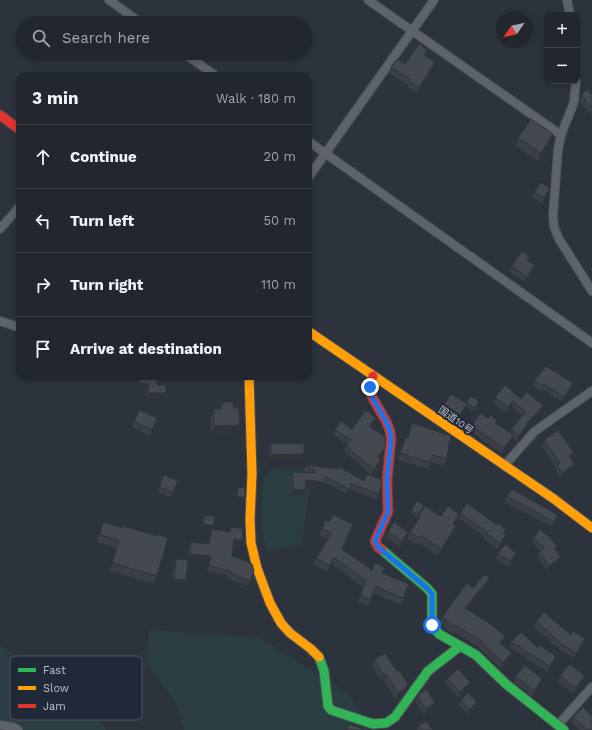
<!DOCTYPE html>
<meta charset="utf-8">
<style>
body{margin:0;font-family:"Work Sans","Noto Sans JP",sans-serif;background:#2e3239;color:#f1f3f6}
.controls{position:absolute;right:12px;top:12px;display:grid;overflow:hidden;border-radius:8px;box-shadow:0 2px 6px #0003}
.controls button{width:36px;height:36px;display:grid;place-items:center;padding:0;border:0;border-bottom:1px solid #3f4349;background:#22262d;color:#f1f3f6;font:20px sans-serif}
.compass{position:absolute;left:496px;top:12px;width:36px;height:36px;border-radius:50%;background:#22262d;box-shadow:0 2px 6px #0003;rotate:236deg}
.stop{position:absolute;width:12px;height:12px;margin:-9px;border:3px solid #1a73e8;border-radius:50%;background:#fff}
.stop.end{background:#1a73e8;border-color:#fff;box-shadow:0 1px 4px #0008}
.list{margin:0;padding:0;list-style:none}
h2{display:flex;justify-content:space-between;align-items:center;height:52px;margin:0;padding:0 16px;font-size:17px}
h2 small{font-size:13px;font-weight:400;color:#a2a5aa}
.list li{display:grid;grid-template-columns:26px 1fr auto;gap:12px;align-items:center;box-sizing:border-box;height:64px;padding:0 16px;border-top:1px solid #3f4349}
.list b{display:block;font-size:15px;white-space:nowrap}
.list em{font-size:13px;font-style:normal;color:#a2a5aa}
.icon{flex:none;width:22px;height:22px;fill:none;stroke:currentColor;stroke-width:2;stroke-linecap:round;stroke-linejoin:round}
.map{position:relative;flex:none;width:592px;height:730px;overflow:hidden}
.search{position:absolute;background:#22262d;box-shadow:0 2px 6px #0003;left:16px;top:16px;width:296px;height:44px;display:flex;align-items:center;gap:10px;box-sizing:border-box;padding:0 14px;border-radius:22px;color:#a2a5aa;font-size:15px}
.panel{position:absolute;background:#22262d;box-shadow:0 2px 6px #0003;left:16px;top:72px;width:296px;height:308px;border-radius:12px}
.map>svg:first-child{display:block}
.green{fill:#2a3e42}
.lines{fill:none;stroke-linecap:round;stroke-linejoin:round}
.street-casing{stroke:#4a4e54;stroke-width:10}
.fast-casing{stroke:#4a4e54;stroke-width:11}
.slow-casing{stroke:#4a4e54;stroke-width:11}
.jam-casing{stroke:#4a4e54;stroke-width:11}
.street{stroke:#5e6269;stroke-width:8}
.fast{stroke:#30b455;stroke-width:9}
.slow{stroke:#ff9f0a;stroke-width:9}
.jam{stroke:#e5322d;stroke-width:9}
.wall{fill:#3a3f45}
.shaded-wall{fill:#303338}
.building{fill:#444950;stroke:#303338}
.route{stroke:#1a73e8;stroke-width:5}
.labels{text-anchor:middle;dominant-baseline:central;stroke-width:4;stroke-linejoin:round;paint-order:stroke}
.street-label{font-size:10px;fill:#b9c0cb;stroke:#202937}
.key{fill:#202937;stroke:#4e5663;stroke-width:1}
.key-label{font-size:11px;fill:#b9c0cb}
</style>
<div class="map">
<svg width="592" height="730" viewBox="0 0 592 730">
<rect width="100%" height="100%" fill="#2d333c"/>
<g class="green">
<path d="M272 469 313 470 301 545 267 551 261 525 263 480Z"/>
<path d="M149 630 260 638 347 693 376 730H184L176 704 146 661Z"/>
<path d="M0 646 68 683 106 730H0Z"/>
</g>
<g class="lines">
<defs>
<g id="street">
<path d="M109 0 141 23"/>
<path d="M368 0 561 135"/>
<path d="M567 0 570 15"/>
<path d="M184 53 216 76"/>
<path d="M576 81 574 102 561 135 558 150 553 215 554 227 559 239 592 291"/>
<path d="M308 141 592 343"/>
<path d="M308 178 434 0"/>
<path d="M0 229 20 206"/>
<path d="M0 321 18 327"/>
<path d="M504 466 535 431 592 391"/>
<path d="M0 725 13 727 18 730"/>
<path d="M558 725 592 687"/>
</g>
<g id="fast">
<path d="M382 550 427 588 432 594V625L439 634 476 655 506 684 564 730"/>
<path d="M319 657 324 671 328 706 331 710 373 724 386 723 395 717 428 671 459 647"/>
</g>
<g id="slow">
<path d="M308 331 554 499 592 528"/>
<path d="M249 376 252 474 250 519 251 543 257 568 270 603 281 623 290 633 311 649 319 657"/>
</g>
<g id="jam">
<path d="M0 115 20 130"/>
<path d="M373 376 369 387 372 397 386 421 390 431 391 439 387 480 388 512 375 541 378 547 382 550"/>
</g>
</defs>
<use href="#street" class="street-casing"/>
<use href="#fast" class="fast-casing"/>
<use href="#slow" class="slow-casing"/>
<use href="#jam" class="jam-casing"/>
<use href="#street" class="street"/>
<use href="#fast" class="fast"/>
<use href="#slow" class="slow"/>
<use href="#jam" class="jam"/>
</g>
<g class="wall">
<path d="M425 55 435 62 433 68 417 93 408 87V85L389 73 391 67 405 64Z"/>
<path d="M582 94 592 95V114L580 102Z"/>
<path d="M553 134 550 142 538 161 516 146 518 138Z"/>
<path d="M534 192 548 193 542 204 532 197Z"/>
<path d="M529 256 528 260 535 265 533 271 525 282 510 272 512 266Z"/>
<path d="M139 376H157V385L164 398 147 397V388H137L138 380Z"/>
<path d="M535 380 571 389 562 402 542 389 540 391 533 386Z"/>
<path d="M495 397 521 399 541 412 527 427 517 441 513 438 512 440 502 454 470 431 472 426 488 418 497 420 496 424 510 433 511 430 522 416 512 407 506 413 493 402Z"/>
<path d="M222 402 233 408 237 433 211 434V417L214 409H220Z"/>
<path d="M466 402 478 404 474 411 466 406 465 410 458 421 442 410 444 405 466 403Z"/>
<path d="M376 418 374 423 371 427 383 453 379 458V464L372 475 344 451 346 446 347 444 333 435 335 430 352 429Z"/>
<path d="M134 422 155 423 150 436 132 427Z"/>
<path d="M406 437 448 447 446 459 444 466 431 462 428 469 398 460Z"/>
<path d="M544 440 574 453 571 459 573 469 560 478 555 470 556 467 542 446Z"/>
<path d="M271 443 304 454 302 460H269V449Z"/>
<path d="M306 465 364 481 382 484 377 499 349 489 347 494 325 483 323 488 306 485 304 495 291 494V477L293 472 308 473 304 471Z"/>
<path d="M164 475 178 481 171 498 157 492Z"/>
<path d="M507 496 556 520 552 527 505 502Z"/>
<path d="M423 508 441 516 459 514 457 521 454 525 456 526 454 533 438 556 418 542 417 545 407 539 410 532 416 523 418 517H417L410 513 411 510Z"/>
<path d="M460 513 504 534V541L498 549 484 539 485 537 458 518Z"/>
<path d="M204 516 214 525 213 528H203V518Z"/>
<path d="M103 522 157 576 154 584 110 571 116 548 97 542Z"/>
<path d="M231 527 240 546 233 545 232 556 254 571 248 586 228 579 229 576 207 571 209 562 188 559 189 547 191 542 208 544 210 534 212 529 229 532Z"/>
<path d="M322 529 351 530 342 549 372 570 385 568 383 573 409 584 401 605 374 593 368 606 358 601 364 587 357 583V582L332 564 327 572 314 564 316 558 328 539 319 535Z"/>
<path d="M388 532 407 537 400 547 386 537Z"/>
<path d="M533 538 555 550 559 562 547 571 537 557 539 552 541 551 532 542Z"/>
<path d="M498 553H516L514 558 508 567 496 559Z"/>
<path d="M176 559 186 580 184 586 172 584 174 564Z"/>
<path d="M490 578 488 585 467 610 505 636 501 644 512 653 510 659 501 669 480 649V648L453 631 452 633H451L440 623 442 617 473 588Z"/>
<path d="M536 621 571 635 585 639 583 644 574 658 561 650 534 627Z"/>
<path d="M511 642 538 648 556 656 554 661 548 672 521 655 517 651 516 652 509 647Z"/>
<path d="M374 660 397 671 408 684 406 689 403 694 396 699 384 680 382 681 372 666Z"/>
<path d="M516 676 540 684 532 696 514 682Z"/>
<path d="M560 676 583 682 574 694 558 681Z"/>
<path d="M447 679 470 682 468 688 458 697 445 684Z"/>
<path d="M417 696 435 703 433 708 424 715 415 701Z"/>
<path d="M461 700 477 702 475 707 468 714 459 706Z"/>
<path d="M573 717 592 730H579L571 723Z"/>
<path d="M418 726 433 730H417Z"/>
</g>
<g class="shaded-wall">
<path d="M435 62 433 68 417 93 419 88Z"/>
<path d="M553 134 550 142 538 161 541 153Z"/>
<path d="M550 188 548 193 542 204 544 198Z"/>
<path d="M535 265 533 271 525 282 527 277Z"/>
<path d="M139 383 149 384 147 388H137Z"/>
<path d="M573 383 571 389 562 402 564 397Z"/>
<path d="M149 393H166L164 398 147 397Z"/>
<path d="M513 401 512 407 506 413 508 408Z"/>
<path d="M467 404 465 410 458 421 460 415Z"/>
<path d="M543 406 541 412 527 427 517 441 519 436 529 421Z"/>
<path d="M376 418 374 423 367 432 369 426Z"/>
<path d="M240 425 237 433 211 434 214 426Z"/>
<path d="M514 435 512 440 502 454 504 448Z"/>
<path d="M385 448 383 453 376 463 378 457Z"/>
<path d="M574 453 572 458 567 461 569 456Z"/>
<path d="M304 454 302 460H269L271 455Z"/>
<path d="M381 459 379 464 372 475 374 470Z"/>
<path d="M575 464 573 469 560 478 562 473Z"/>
<path d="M306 480 325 482 323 488 304 485Z"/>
<path d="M293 489 305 490 304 495 291 494Z"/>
<path d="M237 497H245L244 500 236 499Z"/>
<path d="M459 514 457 521 450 531 453 524Z"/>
<path d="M204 525H214L213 528H203Z"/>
<path d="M456 526 454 533 438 556 441 549Z"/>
<path d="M408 532 407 537 400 547 402 541Z"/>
<path d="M506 535 504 541 498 549 500 543Z"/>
<path d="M234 539 242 540 240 546 232 544Z"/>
<path d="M516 553 514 558 508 567 510 562Z"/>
<path d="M190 554 211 556 209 562 188 559Z"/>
<path d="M561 557 559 562 547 571 549 566Z"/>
<path d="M334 558 332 564 327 572 329 566Z"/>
<path d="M490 578 488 585 463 615 465 608Z"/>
<path d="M174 579 186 580 184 586 172 584Z"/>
<path d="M505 636 502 642 497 649 500 643Z"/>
<path d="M585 639 583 644 574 658 576 653Z"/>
<path d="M512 653 510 659 501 669 503 663Z"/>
<path d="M556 656 554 661 548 672 550 666Z"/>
<path d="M386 674 384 680 382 681 384 675Z"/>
<path d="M585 676 583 682 574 694 576 688Z"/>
<path d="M542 679 540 684 532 696 534 691Z"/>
<path d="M470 682 468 688 458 697 460 692Z"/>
<path d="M408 684 406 689 403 694 396 699 398 693Z"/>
<path d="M477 702 475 707 468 714 470 709Z"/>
<path d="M435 703 433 708 424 715 426 709Z"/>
</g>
<g class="building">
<path d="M419 44 427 50 424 55 435 62 419 88 410 82 411 80 391 67 397 59 405 64Z"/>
<path d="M587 89 592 95V107L582 96V94Z"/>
<path d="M531 119 553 134 541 153 518 138Z"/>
<path d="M541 182 550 188 544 198 534 192Z"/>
<path d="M522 251 529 256 527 260 535 265 527 277 512 266Z"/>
<path d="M546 366 573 383 564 397 544 384 542 386 535 380Z"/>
<path d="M139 376H157V385H166V393H149V384L139 383Z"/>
<path d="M505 385 521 399 527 392 543 406 529 421 519 436 511 430 525 412 513 401 508 408 495 397Z"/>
<path d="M451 394 467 404 460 415 444 405Z"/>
<path d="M471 396 479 401 475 408 466 402Z"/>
<path d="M222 402H233V408H239L240 425 214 426V409H222Z"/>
<path d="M139 410 157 418 152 430 134 422Z"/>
<path d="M366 410 376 418 369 426 386 438 385 448 378 457 381 459 374 470 346 446 351 440 335 430 341 421 352 429Z"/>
<path d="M480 413 488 418 490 415 497 420 495 423 514 435 504 448 472 426Z"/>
<path d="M412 423 451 436 448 447 449 448 446 459 433 455 430 462 400 453 406 437 408 438Z"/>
<path d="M558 430 574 453 569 456 575 464 562 473 557 465 560 463 544 440Z"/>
<path d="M271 443 304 444V454L271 455Z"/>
<path d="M306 465 339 469V467L364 481 367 474 382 480V484L379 494 351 484 349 489 326 477 325 482 306 480 305 490 293 489V472L315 473V471Z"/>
<path d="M164 475 178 481 173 492 159 487Z"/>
<path d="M238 487 245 488V497H237Z"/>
<path d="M512 489 558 515 554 522 507 496Z"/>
<path d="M417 501 424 505 418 515 411 510Z"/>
<path d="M467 503 497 525 498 523 506 529 503 533 506 535 500 543 486 533 487 532 460 513Z"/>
<path d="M425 506 441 516 448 506 459 514 453 524 456 526 441 549 421 535 419 538 410 532 420 517 418 516Z"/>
<path d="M333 515 353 524 342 549 372 570 375 563 385 568 382 573 409 584 403 598 376 587 370 600 360 595 366 581 359 577 360 576 334 558 329 566 316 558 332 533 322 529 325 520 329 522Z"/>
<path d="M204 516H215L214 525H204Z"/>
<path d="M103 522 123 528V526L157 536 158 534 168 538 157 576 113 563 119 540 100 535Z"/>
<path d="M394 522 408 532 402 541 388 532Z"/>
<path d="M231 527 243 529 242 540 234 539 232 556 252 564 254 571 250 581 230 573 231 571 209 566 211 556 190 554 191 542 209 544 212 529 230 532Z"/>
<path d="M540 529 550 538 557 546 554 548 561 557 549 566 539 552 545 548 533 538Z"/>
<path d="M505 544 516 553 510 562 498 553Z"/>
<path d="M176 559 188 560 186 580 174 579Z"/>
<path d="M484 574 490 578 465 608 492 625 505 636 500 643 512 653 503 663 482 643 483 642 455 625 454 627 453 626 442 617 467 583 473 588Z"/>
<path d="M544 612 571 635 573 631 585 639 576 653 563 645 536 621Z"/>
<path d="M521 632 538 648 539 645 556 656 550 666 523 650 519 645 518 646 511 642Z"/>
<path d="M385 653 397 671 399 670 408 684 405 689 398 693 386 674 384 675 374 660Z"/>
<path d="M569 664 585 676 576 688 560 676Z"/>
<path d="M525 665 542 679 534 691 516 676Z"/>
<path d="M458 669 470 682 460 692 447 679Z"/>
<path d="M426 689 435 703 426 709 417 696Z"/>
<path d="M468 693 477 702 470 709 461 700Z"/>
<path d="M583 707 592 716V730H590L589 729 587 730 573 717Z"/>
<path d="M426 721 433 730H421L418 726Z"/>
<path d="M348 724 362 728 361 730H346Z"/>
</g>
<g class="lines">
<path class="route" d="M370 387 372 397 386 421 390 431 391 439 387 480 388 512 375 541 378 547 427 588 432 594V625"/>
</g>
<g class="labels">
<g class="street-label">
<text transform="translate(456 420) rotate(35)">国道10号</text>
</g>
</g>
<rect x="10" y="656" width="132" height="64" rx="6" class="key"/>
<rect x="18" y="668" width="18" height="4" fill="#30b455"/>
<rect x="18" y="686" width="18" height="4" fill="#ff9f0a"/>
<rect x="18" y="704" width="18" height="4" fill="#e5322d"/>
<g class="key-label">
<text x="43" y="674">Fast</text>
<text x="43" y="692">Slow</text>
<text x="43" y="710">Jam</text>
</g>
</svg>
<div class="controls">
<button>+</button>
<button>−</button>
</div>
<svg class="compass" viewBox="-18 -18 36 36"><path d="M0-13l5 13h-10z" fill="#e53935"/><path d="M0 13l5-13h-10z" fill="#a2a5aa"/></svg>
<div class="stop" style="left:432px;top:625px"></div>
<div class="stop end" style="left:370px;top:387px"></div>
<div class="search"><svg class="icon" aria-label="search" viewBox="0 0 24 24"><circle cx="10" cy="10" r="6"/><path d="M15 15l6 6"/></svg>Search here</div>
<section class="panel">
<h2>3 min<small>Walk · 180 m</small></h2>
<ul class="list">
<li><svg class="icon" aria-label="ahead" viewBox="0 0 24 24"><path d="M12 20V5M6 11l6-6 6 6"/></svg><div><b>Continue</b></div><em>20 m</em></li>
<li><svg class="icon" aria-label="left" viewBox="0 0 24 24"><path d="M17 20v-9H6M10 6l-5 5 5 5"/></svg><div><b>Turn left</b></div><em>50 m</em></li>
<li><svg class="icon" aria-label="right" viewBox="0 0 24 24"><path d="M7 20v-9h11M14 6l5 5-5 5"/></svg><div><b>Turn right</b></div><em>110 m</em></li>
<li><svg class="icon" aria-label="arrive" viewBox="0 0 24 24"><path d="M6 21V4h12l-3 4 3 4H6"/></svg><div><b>Arrive at destination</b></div></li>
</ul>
</section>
</div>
